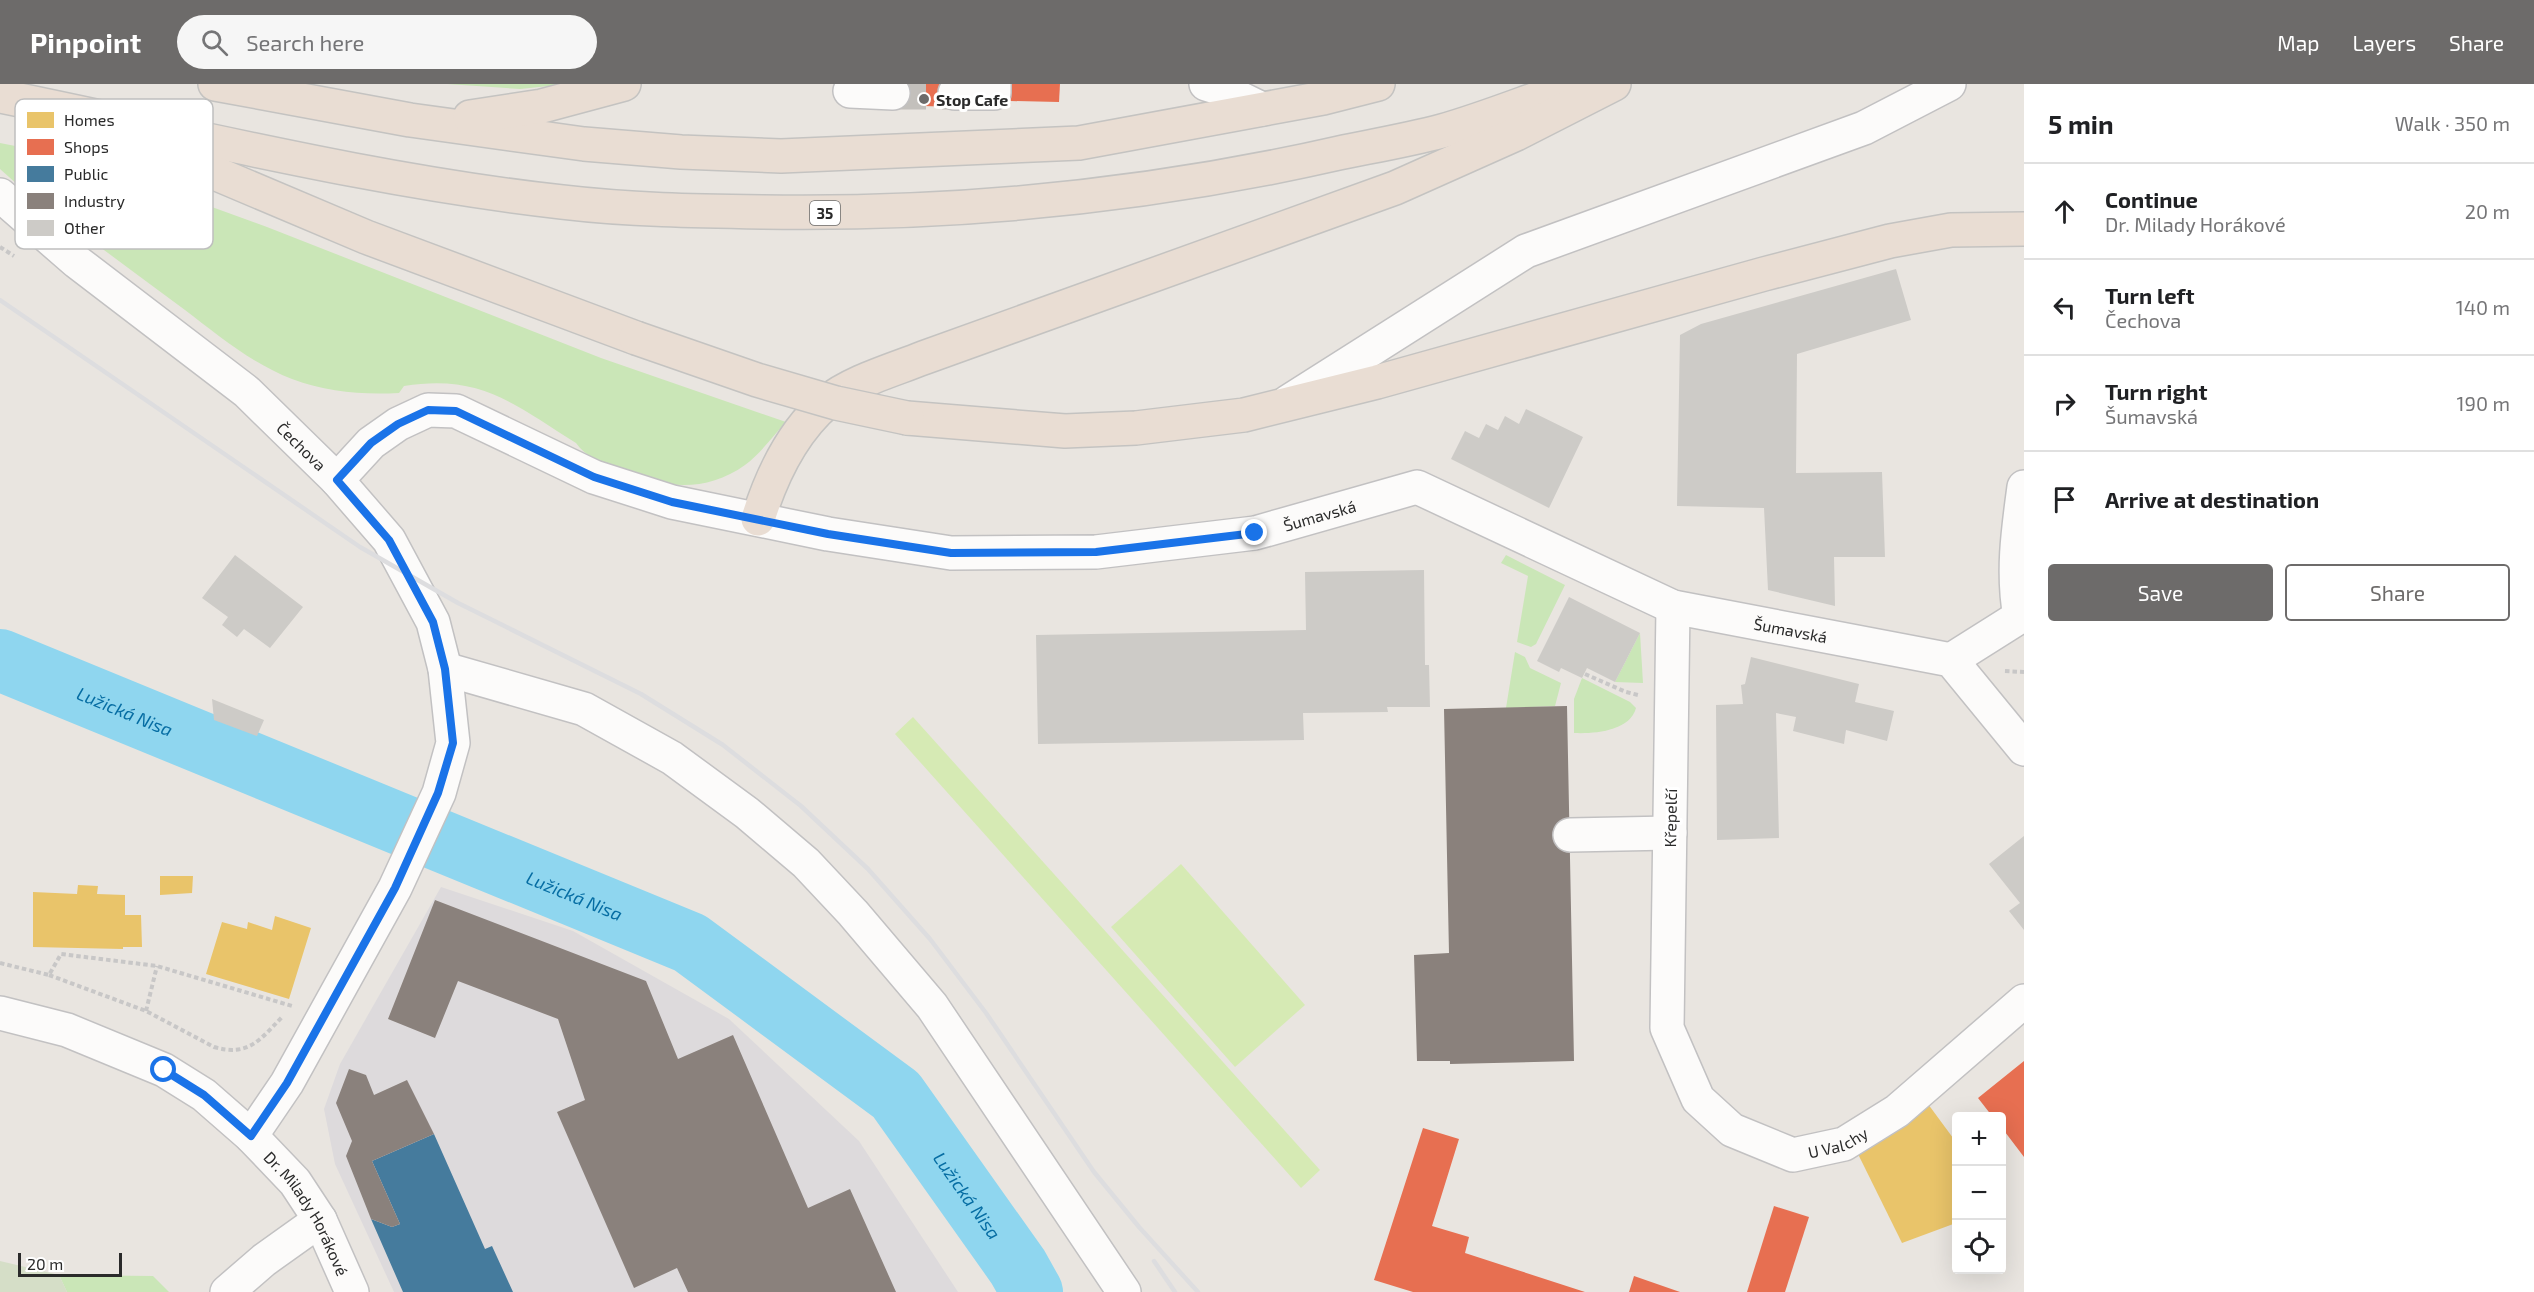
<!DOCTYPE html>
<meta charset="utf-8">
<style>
body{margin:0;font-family:"Exo 2",sans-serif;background:#f6f6f6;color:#202124}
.controls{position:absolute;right:18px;bottom:18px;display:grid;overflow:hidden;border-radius:6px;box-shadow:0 6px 24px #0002}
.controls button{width:54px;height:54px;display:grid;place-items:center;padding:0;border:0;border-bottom:2px solid #e0e0e0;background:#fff;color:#202124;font:30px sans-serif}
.scale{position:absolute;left:18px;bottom:15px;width:104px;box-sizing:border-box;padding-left:6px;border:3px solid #2a2a2a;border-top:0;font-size:16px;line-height:21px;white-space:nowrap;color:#2a2a2a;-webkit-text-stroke:4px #fff;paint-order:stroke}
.stop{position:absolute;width:18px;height:18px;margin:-14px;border:4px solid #1a73e8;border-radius:50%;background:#fff}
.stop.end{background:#1a73e8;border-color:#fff;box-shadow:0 2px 6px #0008}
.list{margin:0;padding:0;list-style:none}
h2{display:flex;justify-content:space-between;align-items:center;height:78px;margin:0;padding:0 24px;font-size:26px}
h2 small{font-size:20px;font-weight:400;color:#757577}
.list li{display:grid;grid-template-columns:39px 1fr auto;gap:18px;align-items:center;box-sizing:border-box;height:96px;padding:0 24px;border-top:2px solid #e0e0e0}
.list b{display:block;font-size:22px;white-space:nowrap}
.list p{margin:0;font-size:20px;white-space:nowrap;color:#757577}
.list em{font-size:20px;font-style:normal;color:#757577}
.actions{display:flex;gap:12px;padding:18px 24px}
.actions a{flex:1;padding:14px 0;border:2px solid #6d6b6a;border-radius:6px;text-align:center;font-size:21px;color:#6d6b6a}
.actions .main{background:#6d6b6a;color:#fff}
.icon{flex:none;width:33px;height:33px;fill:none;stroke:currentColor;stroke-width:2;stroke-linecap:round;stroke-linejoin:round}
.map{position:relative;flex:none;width:2024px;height:1208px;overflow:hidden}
header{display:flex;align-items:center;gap:36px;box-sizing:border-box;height:84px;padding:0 30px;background:#6d6b6a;color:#fff}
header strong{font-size:28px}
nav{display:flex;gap:33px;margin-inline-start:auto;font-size:21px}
.search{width:420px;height:54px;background:#f6f6f6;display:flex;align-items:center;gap:15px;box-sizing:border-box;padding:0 21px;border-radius:33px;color:#757577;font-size:22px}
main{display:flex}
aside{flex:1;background:#fff}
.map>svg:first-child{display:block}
.industrial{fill:#dddadc}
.green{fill:#cae6b7}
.cemetery{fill:#d5dec7}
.pitch{fill:#d6eab4}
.homes{fill:#e9c46a}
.shops{fill:#e76f51}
.public{fill:#457b9d}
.industry{fill:#8a817c}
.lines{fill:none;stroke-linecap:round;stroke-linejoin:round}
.river{stroke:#8fd6ef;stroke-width:62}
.building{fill:#cdcbc7}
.minor-tunnel{stroke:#c3c0bc;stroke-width:33;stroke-dasharray:33 16;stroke-linecap:butt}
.minor-casing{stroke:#c2c1c2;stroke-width:36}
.highway-casing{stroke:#c4c3c1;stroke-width:36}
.path{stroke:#c8c7c7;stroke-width:4;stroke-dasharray:4.5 3;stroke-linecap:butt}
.minor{stroke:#fcfbfa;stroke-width:33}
.highway{stroke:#e9ddd3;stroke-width:33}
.rail{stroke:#dddddf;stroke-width:4.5}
.highway-bridge-casing{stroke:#c4c3c1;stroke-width:36;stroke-linecap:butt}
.highway-bridge{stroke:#e9ddd3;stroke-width:33}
.route{stroke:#1a73e8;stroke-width:8}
.poi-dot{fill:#6d6b6a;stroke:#fff;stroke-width:2}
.labels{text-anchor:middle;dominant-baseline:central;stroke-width:6;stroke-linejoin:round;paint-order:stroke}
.shield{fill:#fff;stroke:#6a6a6a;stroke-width:1.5}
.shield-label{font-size:15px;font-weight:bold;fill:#2a2a2a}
.poi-label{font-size:16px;font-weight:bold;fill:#2a2a2a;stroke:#fff;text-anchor:start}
.street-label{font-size:16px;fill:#2a2a2a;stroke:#fff}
.water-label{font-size:18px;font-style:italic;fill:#066da3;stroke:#fff}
.key{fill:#fff;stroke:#bfbfbf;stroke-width:1.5}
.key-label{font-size:16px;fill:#2a2a2a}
</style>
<header>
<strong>Pinpoint</strong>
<div class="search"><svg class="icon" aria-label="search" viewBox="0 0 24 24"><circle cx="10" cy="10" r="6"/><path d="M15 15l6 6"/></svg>Search here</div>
<nav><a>Map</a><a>Layers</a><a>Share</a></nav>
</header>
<main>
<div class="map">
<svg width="2024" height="1208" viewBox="0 0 2024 1208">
<rect width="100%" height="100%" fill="#e9e5e0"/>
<path class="industrial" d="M441 803 573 847 729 935 859 1057 958 1208H394L335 1080 324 1025 340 980Z"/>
<g class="green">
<path d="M447 0H568L520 5Z"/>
<path d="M0 59 61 71 132 94 267 143 601 274 786 338C773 352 760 370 745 381 705 410 660 404 618 385 603 378 585 373 576 359 514 320 481 290 404 302L399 309C362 311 327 308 292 295 252 280 218 251 185 226 132 187 80 148 27 109L0 85Z"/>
<path d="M1506 471 1565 501 1536 560 1531 563 1517 558 1528 492 1501 479Z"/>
<path d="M1640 549 1643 599 1615 598Z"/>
<path d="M1515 568 1525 573 1530 584 1561 599 1555 622 1506 624Z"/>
<path d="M1582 594 1630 618 1636 624C1630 647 1594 650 1574 649V615Z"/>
<path d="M59 1191 153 1192 169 1208H67Z"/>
</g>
<path class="cemetery" d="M0 1177 59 1191 67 1208H0Z"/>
<g class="pitch">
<path d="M913 633 1320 1086 1301 1104 895 650Z"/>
<path d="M1181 780 1305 921 1235 983 1111 843Z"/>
</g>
<g class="homes">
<path d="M160 792H193L192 809 160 811Z"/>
<path d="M78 801 98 802 97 810 125 811V831H141L142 863H123V865L33 863V808L77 810Z"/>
<path d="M275 832 311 844 289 915 206 890 222 838 247 845 248 838 272 846Z"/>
<path d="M1928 1020 1956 1058V1139L1902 1159 1857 1068Z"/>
</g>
<g class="shops">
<path d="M893 0H956L955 23 893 21Z"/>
<path d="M1010 0H1060L1059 18 1010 17Z"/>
<path d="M2024 977V1073L2002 1044V1032H1992L1978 1014Z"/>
<path d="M1423 1044 1459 1055 1432 1142 1469 1153 1465 1169 1585 1208H1413L1374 1196Z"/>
<path d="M1774 1122 1809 1133 1785 1208H1747Z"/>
<path d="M1634 1192 1680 1208H1629Z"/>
</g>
<path class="public" d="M434 1050 485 1165 492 1162 513 1208H403L371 1135 392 1143 400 1140 372 1077Z"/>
<g class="industry">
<path d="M1567 622 1574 977 1450 980V977H1417L1414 871 1449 869 1444 625Z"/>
<path d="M435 816 646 897 678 975 733 951 808 1124 850 1105 896 1208H688L677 1184 634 1204 557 1028 585 1016 558 935 458 897 435 954 388 935Z"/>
<path d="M349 985 366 991 374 1011 407 996 434 1050 372 1077 400 1140 392 1143 371 1135 346 1072 352 1057 336 1019Z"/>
</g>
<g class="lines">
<path class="river" id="s1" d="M0 576 690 859 896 1011 1018 1183 1032 1208"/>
</g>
<g class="building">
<path d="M1896 185 1911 236 1797 270 1796 389 1882 388 1885 473H1834L1835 522 1768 506 1764 424 1677 422 1680 251 1701 240Z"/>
<path d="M1526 325 1583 353 1549 424 1451 375 1465 347 1479 354 1486 340 1498 346 1505 332 1519 340Z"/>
<path d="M235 471 303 523 270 564 244 545 237 553 222 541 228 533 202 514Z"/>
<path d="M1424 486 1425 581H1429L1430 623H1387L1388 628 1303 629 1304 656 1038 660 1036 551 1306 546 1305 488Z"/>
<path d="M1569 513 1640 549 1615 598 1587 584 1582 594 1561 584 1559 588 1537 577Z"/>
<path d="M1751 573 1859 600 1855 618 1894 627 1887 657 1846 646 1844 660 1793 647 1796 633 1776 629 1779 754 1717 756 1716 621 1743 620 1741 601 1745 600Z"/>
<path d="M212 615 264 636 257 652 214 636Z"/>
<path d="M2024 752V846L2009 827 2020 819 1989 780Z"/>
</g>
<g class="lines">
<path class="minor-tunnel" d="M893 9H955"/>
<defs>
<g id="minor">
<path d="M1206 0 1219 4 1262 25"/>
<path d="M850 7 893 9"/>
<path d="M955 9H994V0"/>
<path id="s2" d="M0 111 77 178 247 308 337 396 389 456 433 538 445 585 453 659 439 709 395 804 287 999 251 1052"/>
<path d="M1288 318 1526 167 1864 44 1949 0"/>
<path id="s3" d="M337 396 371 359 398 340 428 326 456 327 594 393 672 418 828 450 951 469 1096 468 1255 449 1417 403 1673 523 1951 576 2024 665"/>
<path id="s4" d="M1673 523 1667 944 1698 1015 1732 1046 1793 1071 1844 1060 1897 1027 2024 917"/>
<path d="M2020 533C2012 489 2018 447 2024 403"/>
<path d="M1951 576 2024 530"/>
<path d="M445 585 584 625 672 674 747 729 806 779 853 829 932 922 1124 1208"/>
<path d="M1570 751 1670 749"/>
<path id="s5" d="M0 929 67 946 164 986 204 1011 251 1052 295 1098 320 1136 352 1208"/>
<path d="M227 1208 264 1176 320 1136"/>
</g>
<g id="highway">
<path d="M215 0 410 36 584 60 681 68 781 72 1079 59 1323 14 1378 0"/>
<path d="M0 12C187 50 373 97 562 118 629 126 696 127 763 128 957 131 1150 112 1339 69 1373 62 1408 56 1442 47 1488 34 1533 15 1579 0"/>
<path d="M470 33 542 22 624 0"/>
<path d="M139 57 366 153 636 254"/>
<path d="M907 334 1065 347 1136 344 1244 331 1377 298 1764 190 1890 157 1951 146 2024 145"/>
<path d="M758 435C771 393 792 348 827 318 851 298 893 286 923 274L1395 104 1516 50 1614 0"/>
</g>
</defs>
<use href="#minor" class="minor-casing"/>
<use href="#highway" class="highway-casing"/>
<g class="path">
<path d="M0 163 14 172"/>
<path d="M2005 587 2024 588"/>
<path d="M1585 590 1626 608 1638 611"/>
<path d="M0 879 49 891 61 870 157 882 292 922"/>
<path d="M49 891 146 927 214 963C248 973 260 956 282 933"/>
<path d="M146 927 157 882"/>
</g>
<use href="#minor" class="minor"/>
<use href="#highway" class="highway"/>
<g class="rail">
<path d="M0 216 360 463 458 519 641 610 723 661 801 722 868 785 930 855 986 929 1094 1088 1139 1143 1198 1208"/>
<path d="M1154 1177 1175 1208"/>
</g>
<defs>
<path id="highway-bridge" d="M636 254 757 296 836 319 907 334"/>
</defs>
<use href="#highway-bridge" class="highway-bridge-casing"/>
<use href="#highway-bridge" class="highway-bridge"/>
</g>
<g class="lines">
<path class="route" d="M164 986 204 1011 251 1052 287 999 395 804 438 709 453 659 445 585 433 538 389 456 337 396 371 359 398 340 428 326 456 327 594 393 672 418 828 450 951 469 1096 468 1255 449"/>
</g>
<circle class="poi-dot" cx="924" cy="15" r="6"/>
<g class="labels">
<rect class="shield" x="810" y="117" width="30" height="24" rx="4.5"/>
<g class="shield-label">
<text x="825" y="129">35</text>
</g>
<g class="poi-label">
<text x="936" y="15">Stop Cafe</text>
</g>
<g class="street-label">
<text stroke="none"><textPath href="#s2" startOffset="393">Čechova</textPath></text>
<text stroke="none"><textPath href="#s3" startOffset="1035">Šumavská</textPath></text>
<text stroke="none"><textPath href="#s3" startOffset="1539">Šumavská</textPath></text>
<text transform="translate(1670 734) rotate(-89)">Křepelčí</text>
<text stroke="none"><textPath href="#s4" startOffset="657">U Valchy</textPath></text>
<text stroke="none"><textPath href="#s5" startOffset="380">Dr. Milady Horákové</textPath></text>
</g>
<g class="water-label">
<text stroke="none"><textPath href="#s1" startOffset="135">Lužická Nisa</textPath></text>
<text stroke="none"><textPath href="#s1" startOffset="621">Lužická Nisa</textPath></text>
<text stroke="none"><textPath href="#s1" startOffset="1125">Lužická Nisa</textPath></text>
</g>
</g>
<rect x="15" y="15" width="198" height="150" rx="9" class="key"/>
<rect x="27" y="28" width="27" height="16" fill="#e9c46a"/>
<rect x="27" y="55" width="27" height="16" fill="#e76f51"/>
<rect x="27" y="82" width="27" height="16" fill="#457b9d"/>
<rect x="27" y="109" width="27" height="16" fill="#8a817c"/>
<rect x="27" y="136" width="27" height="16" fill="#cdcbc7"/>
<g class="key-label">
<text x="64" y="42">Homes</text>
<text x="64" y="69">Shops</text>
<text x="64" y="96">Public</text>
<text x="64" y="123">Industry</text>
<text x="64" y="150">Other</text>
</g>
</svg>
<div class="controls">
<button>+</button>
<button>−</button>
<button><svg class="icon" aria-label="locate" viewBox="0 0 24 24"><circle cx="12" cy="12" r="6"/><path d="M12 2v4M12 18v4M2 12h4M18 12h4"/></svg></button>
</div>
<div class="scale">20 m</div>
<div class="stop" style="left:164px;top:986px"></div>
<div class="stop end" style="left:1255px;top:449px"></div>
</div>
<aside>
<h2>5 min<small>Walk · 350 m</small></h2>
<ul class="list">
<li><svg class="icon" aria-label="ahead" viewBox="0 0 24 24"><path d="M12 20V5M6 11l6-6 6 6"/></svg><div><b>Continue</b><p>Dr. Milady Horákové</p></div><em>20 m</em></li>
<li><svg class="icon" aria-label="left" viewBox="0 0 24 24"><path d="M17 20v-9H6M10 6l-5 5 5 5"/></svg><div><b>Turn left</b><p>Čechova</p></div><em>140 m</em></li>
<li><svg class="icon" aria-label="right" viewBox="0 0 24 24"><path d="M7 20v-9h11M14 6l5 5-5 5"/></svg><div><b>Turn right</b><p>Šumavská</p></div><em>190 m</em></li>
<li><svg class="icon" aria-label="arrive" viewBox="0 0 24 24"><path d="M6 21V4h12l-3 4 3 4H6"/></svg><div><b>Arrive at destination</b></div></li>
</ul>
<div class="actions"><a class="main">Save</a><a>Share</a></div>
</aside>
</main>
